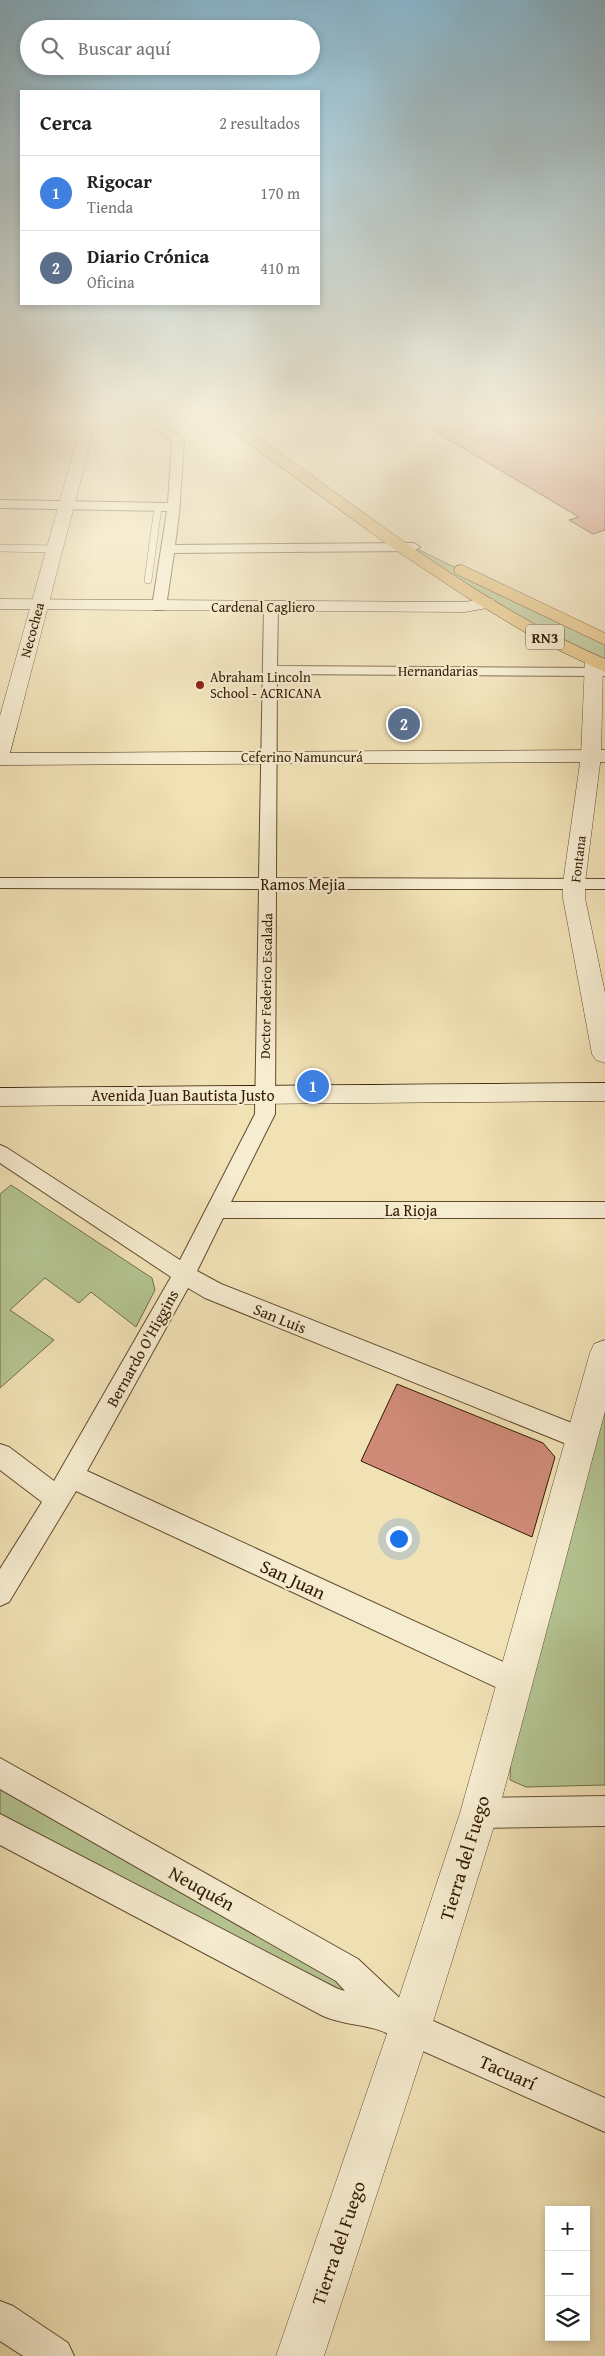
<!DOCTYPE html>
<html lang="es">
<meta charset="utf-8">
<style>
body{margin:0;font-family:"Gentium Book Plus",serif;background:#f6f6f6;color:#202124}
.controls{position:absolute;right:15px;bottom:15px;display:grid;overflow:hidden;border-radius:0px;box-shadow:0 2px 8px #0003}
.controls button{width:45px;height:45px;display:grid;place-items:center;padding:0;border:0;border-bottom:1px solid #e0e0e0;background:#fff;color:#202124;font:25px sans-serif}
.you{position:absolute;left:398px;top:1538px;width:18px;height:18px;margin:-12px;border:4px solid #fff;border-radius:50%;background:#1a73e8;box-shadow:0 0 0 8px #1a73e833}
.badge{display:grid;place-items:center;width:32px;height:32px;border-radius:50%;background:#8f2418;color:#fff;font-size:16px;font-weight:700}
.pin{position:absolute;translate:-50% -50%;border:2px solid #fff;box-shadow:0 1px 5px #0006}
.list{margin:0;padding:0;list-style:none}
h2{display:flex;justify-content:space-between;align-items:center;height:65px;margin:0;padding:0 20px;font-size:21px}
h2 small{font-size:16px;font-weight:400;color:#757577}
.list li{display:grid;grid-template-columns:32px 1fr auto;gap:15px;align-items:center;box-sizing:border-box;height:75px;padding:0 20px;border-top:1px solid #e0e0e0}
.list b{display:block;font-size:19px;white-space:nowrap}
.list p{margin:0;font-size:16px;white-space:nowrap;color:#757577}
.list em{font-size:16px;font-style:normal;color:#757577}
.icon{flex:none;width:28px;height:28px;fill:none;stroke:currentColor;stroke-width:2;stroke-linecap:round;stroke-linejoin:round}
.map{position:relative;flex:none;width:605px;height:2356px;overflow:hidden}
.search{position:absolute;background:#fff;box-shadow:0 2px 8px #0003;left:20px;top:20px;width:300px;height:55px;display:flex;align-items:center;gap:12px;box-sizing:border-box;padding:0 18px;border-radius:28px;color:#757577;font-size:19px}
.panel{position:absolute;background:#fff;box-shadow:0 2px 8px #0003;left:20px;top:90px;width:300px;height:215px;border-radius:0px}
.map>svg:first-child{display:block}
.green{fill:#b4c492;stroke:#736e49}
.building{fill:#d08b78;stroke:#321900}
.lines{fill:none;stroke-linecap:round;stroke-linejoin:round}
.service-casing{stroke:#624b2e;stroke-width:8}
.minor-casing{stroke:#624b2e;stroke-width:2}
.tertiary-casing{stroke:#624b2e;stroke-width:1}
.secondary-casing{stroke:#321900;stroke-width:1}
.trunk-casing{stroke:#321900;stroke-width:1}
.service{stroke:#f6ecd0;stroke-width:7}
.minor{fill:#f6ecd0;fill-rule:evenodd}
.tertiary{fill:#f6ecd0;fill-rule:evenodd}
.secondary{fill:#f6ecd0;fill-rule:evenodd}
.trunk{fill:#e8c17b;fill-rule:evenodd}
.poi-dot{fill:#8f2418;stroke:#f6ecd0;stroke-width:2}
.labels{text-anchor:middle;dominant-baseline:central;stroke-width:4.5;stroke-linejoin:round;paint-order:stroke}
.far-street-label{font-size:14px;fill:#321900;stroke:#f6ecd0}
.far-poi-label{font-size:14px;fill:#321900;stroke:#f6ecd0;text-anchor:start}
.shield{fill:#f6ecd0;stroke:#6d583e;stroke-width:1}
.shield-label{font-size:15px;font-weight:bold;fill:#321900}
.street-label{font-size:16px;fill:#321900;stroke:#f6ecd0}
.near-street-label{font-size:19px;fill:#321900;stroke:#f6ecd0}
</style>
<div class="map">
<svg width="605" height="2356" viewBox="0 0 605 2356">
<rect width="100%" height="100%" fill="#f1e2b6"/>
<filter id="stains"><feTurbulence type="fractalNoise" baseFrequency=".004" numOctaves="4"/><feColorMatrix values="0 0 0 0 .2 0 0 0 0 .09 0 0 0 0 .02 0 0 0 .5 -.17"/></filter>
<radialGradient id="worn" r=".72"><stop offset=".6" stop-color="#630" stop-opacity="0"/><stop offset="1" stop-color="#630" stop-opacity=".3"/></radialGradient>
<g class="green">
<path d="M380 531 605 640V666L532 631Z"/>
<path d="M11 1185 152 1278 155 1290 136 1327 91 1292 79 1303 45 1278 10 1310 54 1340 0 1388V1194Z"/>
<path d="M605 1402V1785L526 1787 510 1780 511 1751Z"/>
<path d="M0 1773 394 2016 0 1829Z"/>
</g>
<g class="building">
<path d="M393 419H433L441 423 450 419H605V530L593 534 569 520 579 517 427 427 413 430Z"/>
<path d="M397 1384 543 1443 555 1457 532 1537 361 1461Z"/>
</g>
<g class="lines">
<defs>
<g id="service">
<path d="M0 548 53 549"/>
<path d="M148 580 158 507"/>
</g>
<g id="minor">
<path d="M137 420C157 423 172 426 184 442L179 514 175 545 414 543 420 547 414 551 174 553 166 607 164 610H154L152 607 167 511 0 508V500L168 503 172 442C149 412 95 436 82 424L88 421Z"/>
<path d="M271 603 278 607 277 666 605 668V676L277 674 276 878 605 879V889H276L275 1114 231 1202H605V1218H223L197 1271 221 1284 592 1431 595 1439 592 1447 583 1450 574 1447 205 1298 188 1288 87 1471 525 1672 529 1682 525 1692 515 1696 76 1491 9 1602 0 1606V1569L42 1502 0 1470V1444L9 1447 54 1481 171 1277 0 1163V1145L7 1148 180 1260 255 1114 259 889 0 888V878H259L264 607Z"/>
<path d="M0 1758 358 1959 406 2004 422 2016 605 2098V2132L398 2040C377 2023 347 2027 323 2016L0 1845V1814L338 1989 345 1991 336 1981 0 1789Z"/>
<path d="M605 1796V1826L479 1828 468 1824 464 1813 468 1802 479 1798Z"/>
<path d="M0 2301 13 2306 68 2343 74 2356H23L0 2341Z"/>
</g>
<g id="tertiary">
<path d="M0 419 96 421 17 726 14 730 7 732 0 730V716L81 425H0Z"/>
<path d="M594 656 601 658 603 662 601 756 585 883V898L605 993V1063L596 1060 592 1054 563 898V883L581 756 585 662 587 658Z"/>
<path d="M605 1340V1411L498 1813 431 2028 324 2356H276L389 2028 460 1813 590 1353 594 1344Z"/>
</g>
<g id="secondary">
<path d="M487 598 493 599 496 603 493 607 465 612 0 609V599L465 602Z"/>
<path d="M0 720 14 722 17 726 10 753 605 750V762L0 765Z"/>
<path d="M605 1083V1101L0 1106V1088Z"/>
</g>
<g id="trunk">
<path d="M215 419H232C353 502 470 600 605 659V672L541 642 468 598 391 547Z"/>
<path d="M462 565 605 633V645L456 574 454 570 456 566Z"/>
</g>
</defs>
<use href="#service" class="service-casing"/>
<use href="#minor" class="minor-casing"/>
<use href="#tertiary" class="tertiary-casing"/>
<use href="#secondary" class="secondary-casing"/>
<use href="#trunk" class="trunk-casing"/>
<use href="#service" class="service"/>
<use href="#minor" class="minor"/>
<use href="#tertiary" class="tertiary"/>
<use href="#secondary" class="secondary"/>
<use href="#trunk" class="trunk"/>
</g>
<linearGradient id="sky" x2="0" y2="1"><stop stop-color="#89b8d0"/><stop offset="0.56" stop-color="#f9f2de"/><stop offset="1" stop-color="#f9f2de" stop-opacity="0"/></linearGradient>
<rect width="605" height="749" fill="url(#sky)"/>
<circle class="poi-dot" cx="200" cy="685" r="5"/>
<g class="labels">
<g class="far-street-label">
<text x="263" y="607">Cardenal Cagliero</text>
<text transform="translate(32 630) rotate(-75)">Necochea</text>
<text x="438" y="671">Hernandarias</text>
<text x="302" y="757">Ceferino Namuncurá</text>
<text transform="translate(578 859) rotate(-83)">Fontana</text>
<text transform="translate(266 986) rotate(-89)">Doctor Federico Escalada</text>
</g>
<g class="far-poi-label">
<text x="210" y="677">Abraham Lincoln<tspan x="210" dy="16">School - ACRICANA</tspan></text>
</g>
<rect class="shield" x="526" y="624.5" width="38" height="25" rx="4"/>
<g class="shield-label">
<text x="545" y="637">RN3</text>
</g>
<g class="street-label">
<text x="303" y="884">Ramos Mejia</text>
<text x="183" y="1095">Avenida Juan Bautista Justo</text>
<text x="411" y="1210">La Rioja</text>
<text transform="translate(280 1318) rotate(22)">San Luis</text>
<text transform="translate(142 1348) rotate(-61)">Bernardo O'Higgins</text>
</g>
<g class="near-street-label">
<text transform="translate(293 1579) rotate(25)">San Juan</text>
<text transform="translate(464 1858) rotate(-73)">Tierra del Fuego</text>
<text transform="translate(202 1888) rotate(29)">Neuquén</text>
<text transform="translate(508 2072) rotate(24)">Tacuarí</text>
<text transform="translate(338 2243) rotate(-71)">Tierra del Fuego</text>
</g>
</g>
<rect width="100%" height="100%" filter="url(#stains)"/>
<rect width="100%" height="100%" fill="url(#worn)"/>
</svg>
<div class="controls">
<button>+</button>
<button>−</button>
<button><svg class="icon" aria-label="layers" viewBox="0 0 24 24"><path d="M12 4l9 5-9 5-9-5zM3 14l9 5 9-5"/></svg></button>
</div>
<div class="you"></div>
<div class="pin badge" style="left:313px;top:1086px;background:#3f7fe0">1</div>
<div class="pin badge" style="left:404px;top:724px;background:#5c6f8a">2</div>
<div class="search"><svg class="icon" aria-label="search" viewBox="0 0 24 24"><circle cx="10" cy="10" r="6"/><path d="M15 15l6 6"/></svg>Buscar aquí</div>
<section class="panel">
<h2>Cerca<small>2 resultados</small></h2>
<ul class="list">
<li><span class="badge" style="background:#3f7fe0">1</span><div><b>Rigocar</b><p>Tienda</p></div><em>170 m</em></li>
<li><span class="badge" style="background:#5c6f8a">2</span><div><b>Diario Crónica</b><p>Oficina</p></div><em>410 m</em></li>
</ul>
</section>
</div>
